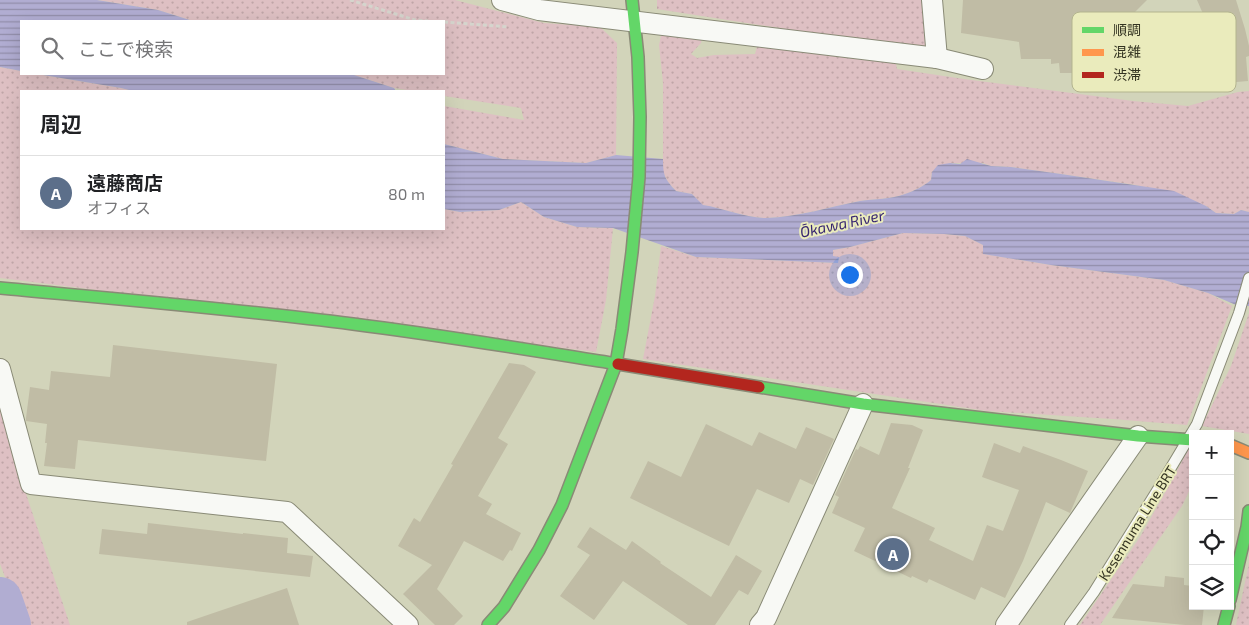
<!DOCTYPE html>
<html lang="ja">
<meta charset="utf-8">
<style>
body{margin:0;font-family:"Exo 2","Noto Sans JP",sans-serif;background:#f6f6f6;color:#202124}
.controls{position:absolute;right:15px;bottom:15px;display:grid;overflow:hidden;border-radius:0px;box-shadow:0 5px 20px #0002}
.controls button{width:45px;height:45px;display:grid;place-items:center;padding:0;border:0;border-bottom:1px solid #e0e0e0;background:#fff;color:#202124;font:25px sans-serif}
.you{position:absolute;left:849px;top:274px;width:18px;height:18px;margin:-12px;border:4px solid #fff;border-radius:50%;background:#1a73e8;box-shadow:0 0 0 8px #1a73e833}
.badge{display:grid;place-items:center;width:32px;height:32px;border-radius:50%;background:#2563eb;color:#fff;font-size:16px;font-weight:700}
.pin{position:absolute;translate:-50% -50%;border:2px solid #fff;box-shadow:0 1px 5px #0006}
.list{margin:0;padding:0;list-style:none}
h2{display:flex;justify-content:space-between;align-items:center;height:65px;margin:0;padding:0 20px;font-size:21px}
h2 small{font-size:16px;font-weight:400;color:#757577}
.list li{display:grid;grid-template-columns:32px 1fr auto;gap:15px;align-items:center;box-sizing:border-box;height:75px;padding:0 20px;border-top:1px solid #e0e0e0}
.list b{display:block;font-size:19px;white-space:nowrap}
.list p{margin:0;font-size:16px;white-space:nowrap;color:#757577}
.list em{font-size:16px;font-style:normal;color:#757577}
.icon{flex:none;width:28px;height:28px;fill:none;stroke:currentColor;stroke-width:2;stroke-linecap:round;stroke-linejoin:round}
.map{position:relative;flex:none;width:1249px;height:625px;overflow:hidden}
.search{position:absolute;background:#fff;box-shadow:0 5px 20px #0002;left:20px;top:20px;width:425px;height:55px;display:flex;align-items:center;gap:12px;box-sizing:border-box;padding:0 18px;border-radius:0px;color:#757577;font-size:19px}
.panel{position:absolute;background:#fff;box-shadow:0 5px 20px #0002;left:20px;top:90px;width:425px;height:140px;border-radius:0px}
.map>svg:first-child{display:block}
.grass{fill:url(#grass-dots)}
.water{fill:url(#water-rules)}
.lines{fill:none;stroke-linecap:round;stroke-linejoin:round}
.river{stroke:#b1add2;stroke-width:44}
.building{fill:#c0bca5}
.lane-casing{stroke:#898a76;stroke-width:12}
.street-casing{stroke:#898a76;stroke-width:22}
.fast-casing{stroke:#898a76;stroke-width:14}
.slow-casing{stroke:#898a76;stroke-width:14}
.jam-casing{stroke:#898a76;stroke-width:14}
.path{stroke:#d5d5cd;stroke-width:3;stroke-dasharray:4 2.5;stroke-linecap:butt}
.lane{stroke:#f8f9f5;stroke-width:10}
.street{stroke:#f8f9f5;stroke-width:20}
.fast{stroke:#63d668;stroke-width:11}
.slow{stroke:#ff974d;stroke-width:11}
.jam{stroke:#b3261e;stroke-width:11}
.labels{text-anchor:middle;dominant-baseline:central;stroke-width:4;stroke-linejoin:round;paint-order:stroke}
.street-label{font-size:14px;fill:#333321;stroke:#eaebbc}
.water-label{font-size:15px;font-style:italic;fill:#372670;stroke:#eaebbc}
.key{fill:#eaebbc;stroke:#b3b48e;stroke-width:1}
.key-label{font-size:14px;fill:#333321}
</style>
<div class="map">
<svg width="1249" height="625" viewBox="0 0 1249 625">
<defs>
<pattern id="grass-dots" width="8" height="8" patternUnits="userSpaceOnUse" patternTransform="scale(1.25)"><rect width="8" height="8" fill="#dec0c3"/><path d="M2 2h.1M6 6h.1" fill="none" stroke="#bfa5a7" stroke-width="1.8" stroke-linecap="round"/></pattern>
<pattern id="water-rules" width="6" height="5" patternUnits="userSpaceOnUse" patternTransform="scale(1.25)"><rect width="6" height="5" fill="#b1add2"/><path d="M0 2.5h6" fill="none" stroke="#918daa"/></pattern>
</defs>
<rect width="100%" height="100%" fill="#d2d4ba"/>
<g class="grass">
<path d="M97 0H455L544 23 600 27 617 43 616 155 586 163 503 159 444 144V106L524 120 521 108 444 96V91H413L394 88 351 74H444V21H193L158 10Z"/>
<path d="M657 0H922L927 51 657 9Z"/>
<path d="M665 31 702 37 701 43 691 54 697 58 714 55 755 54 758 43 895 59 897 69 964 79 1133 101 1188 106 1238 92 1249 91V212L1241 210 1234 214 1216 213 1206 206 1136 185 1061 174 1011 167 991 166 983 163H950L932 172 931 180C924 186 914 191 905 194 891 199 874 199 860 201 829 207 798 217 766 218 745 218 723 208 702 205L692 194 676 191 668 182 663 172V83L659 45 661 36Z"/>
<path d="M0 67 21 71V74H37L121 88 133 91H21V229H444V209L460 212 499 210 521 202 544 217 577 227 613 228 606 300 596 352 0 278Z"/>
<path d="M903 233 944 234 965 236 983 245 984 254 1051 265 1164 280 1208 293 1232 306 1187 425 1112 419 987 411 643 359 655 296 661 246 696 257 838 263 833 256V250L850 247Z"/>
<path d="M1249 313V434L1202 426 1231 366Z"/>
<path d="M0 406 28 500 70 625H24L0 564Z"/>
<path d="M1190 445H1193V483L1182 506 1100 625H1080L1140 537 1175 475Z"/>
<path d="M1249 563V625H1236Z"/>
</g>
<g class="water">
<path d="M0 0H97L158 10 193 21H21V71L0 67Z"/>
<path d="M37 74H351L394 88 396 91H133L121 88Z"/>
<path d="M444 144 503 159 586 163 616 155 663 159C663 176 665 179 676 191L692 194 703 205C723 208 745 218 766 218 798 217 829 207 860 201 874 199 891 199 905 194 914 191 924 186 931 180L932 172 938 165 950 163 960 164 967 159 991 166 1011 167 1061 174 1174 191 1206 206 1216 213 1234 214 1241 210 1249 212V306L1236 305 1208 293 1164 280 1051 265 983 254V245L965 236 944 234 903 233 850 247 833 250V256L839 257 838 263 696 257 613 228 577 227 544 217 521 202 499 210 460 212 444 209Z"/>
</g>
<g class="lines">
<path class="river" d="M0 599 9 625"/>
</g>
<g class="building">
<path d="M963 0H1147L1130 17 1152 34 1210 30 1197 0H1236L1245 29 1249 46V56L1246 57 1248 81 1156 89V84L1136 86V81L1115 83 1114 77 1097 79 1096 75 1077 77 1076 73H1060L1059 63 1051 64V59H1021L1019 42 961 33Z"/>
<path d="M113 345 277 364 266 461 78 440 75 469 44 466 47 443H45L47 424 26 421V418L30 387 49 390 51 371 110 377Z"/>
<path d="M509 363 524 365 536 372 498 438 508 444 478 496 492 504 486 514 521 533 512 551 510 550 503 561 464 541 437 589 463 616 454 625H435L403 594 432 565 398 546 414 518 420 522 453 465 451 464Z"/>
<path d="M891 423 912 425 923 430 908 468H910L892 508 935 528 929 540 973 561 987 525 1003 531 1019 490 982 477 994 443 1020 453 1023 446 1061 460 1088 471 1070 513 1046 502 1023 561 1005 598 981 587 975 600 929 579 927 583 912 576 911 578 854 551 865 528 832 513 839 497 835 495 856 449 858 450 860 446 879 455Z"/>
<path d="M706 424 752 446 759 432 796 449 806 427 834 439 813 485 800 479 789 503 757 489 729 546 630 498 648 461 681 477Z"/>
<path d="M148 523 243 534V533L288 538 287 553 313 556 310 577 99 554 102 529 147 534Z"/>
<path d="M590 527 626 550 632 541 661 562 660 563 711 597 736 555 762 571 748 595 739 590 715 625H688L623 581 594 620 560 596 590 555 577 547Z"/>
<path d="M1165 576 1184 578V585L1193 586V606H1204L1202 625H1185L1112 618 1133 584 1164 587Z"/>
<path d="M287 588 299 625H187V622Z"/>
</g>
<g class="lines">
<defs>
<path id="lane" d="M1070 625 1094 592 1160 486 1197 424 1239 313 1249 278"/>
<g id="street">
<path d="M502 0 539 10 937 58 983 69"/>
<path d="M932 0 937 58"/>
<path d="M0 369 31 484 287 512 408 625"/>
<path d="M760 625 766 618 863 404"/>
<path d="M1006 625 1138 436"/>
</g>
<g id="fast">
<path d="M0 288C118 299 236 309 353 324 441 335 530 350 618 364"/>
<path d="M759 387 863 404 1138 436 1193 440"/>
<path d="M1230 600 1247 527 1249 511"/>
<path d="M488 625 504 607 539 550 562 505 616 364 622 329 632 252 639 177 640 117 638 57 632 0"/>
<path d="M1224 625 1229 606"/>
</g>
<path id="slow" d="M1230 445 1249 453"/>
<path id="jam" d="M618 364 759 387"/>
</defs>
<use href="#lane" class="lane-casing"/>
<use href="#street" class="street-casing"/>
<use href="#fast" class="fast-casing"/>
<use href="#slow" class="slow-casing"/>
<use href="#jam" class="jam-casing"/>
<g class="path">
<path d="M350 0 415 20 428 21"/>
<path d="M444 22 508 27"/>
</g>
<use href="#lane" class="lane"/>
<use href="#street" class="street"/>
<use href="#fast" class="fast"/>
<use href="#slow" class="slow"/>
<use href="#jam" class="jam"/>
</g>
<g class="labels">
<g class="street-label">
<text transform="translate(1137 523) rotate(-58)">Kesennuma Line BRT</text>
</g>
<g class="water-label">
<text transform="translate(842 223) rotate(-12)">Ōkawa River</text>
</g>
</g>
<rect x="1072" y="12" width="164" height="80" rx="8" class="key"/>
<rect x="1082" y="27" width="22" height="6" fill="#63d668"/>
<rect x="1082" y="49" width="22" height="7" fill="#ff974d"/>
<rect x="1082" y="72" width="22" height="6" fill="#b3261e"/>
<g class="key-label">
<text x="1113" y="35">順調</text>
<text x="1113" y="57">混雑</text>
<text x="1113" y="80">渋滞</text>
</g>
</svg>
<div class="controls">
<button>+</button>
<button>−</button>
<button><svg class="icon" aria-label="locate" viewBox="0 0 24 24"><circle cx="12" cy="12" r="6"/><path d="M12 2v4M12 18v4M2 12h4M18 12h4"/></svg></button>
<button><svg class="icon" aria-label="layers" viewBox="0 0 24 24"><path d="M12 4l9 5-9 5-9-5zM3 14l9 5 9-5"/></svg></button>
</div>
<div class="you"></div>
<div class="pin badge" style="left:893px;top:554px;background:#5c6f8a">A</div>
<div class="search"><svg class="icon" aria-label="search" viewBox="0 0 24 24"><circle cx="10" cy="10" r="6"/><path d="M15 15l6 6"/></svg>ここで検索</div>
<section class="panel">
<h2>周辺<small></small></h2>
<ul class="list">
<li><span class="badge" style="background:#5c6f8a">A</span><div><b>遠藤商店</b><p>オフィス</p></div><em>80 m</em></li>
</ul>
</section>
</div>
